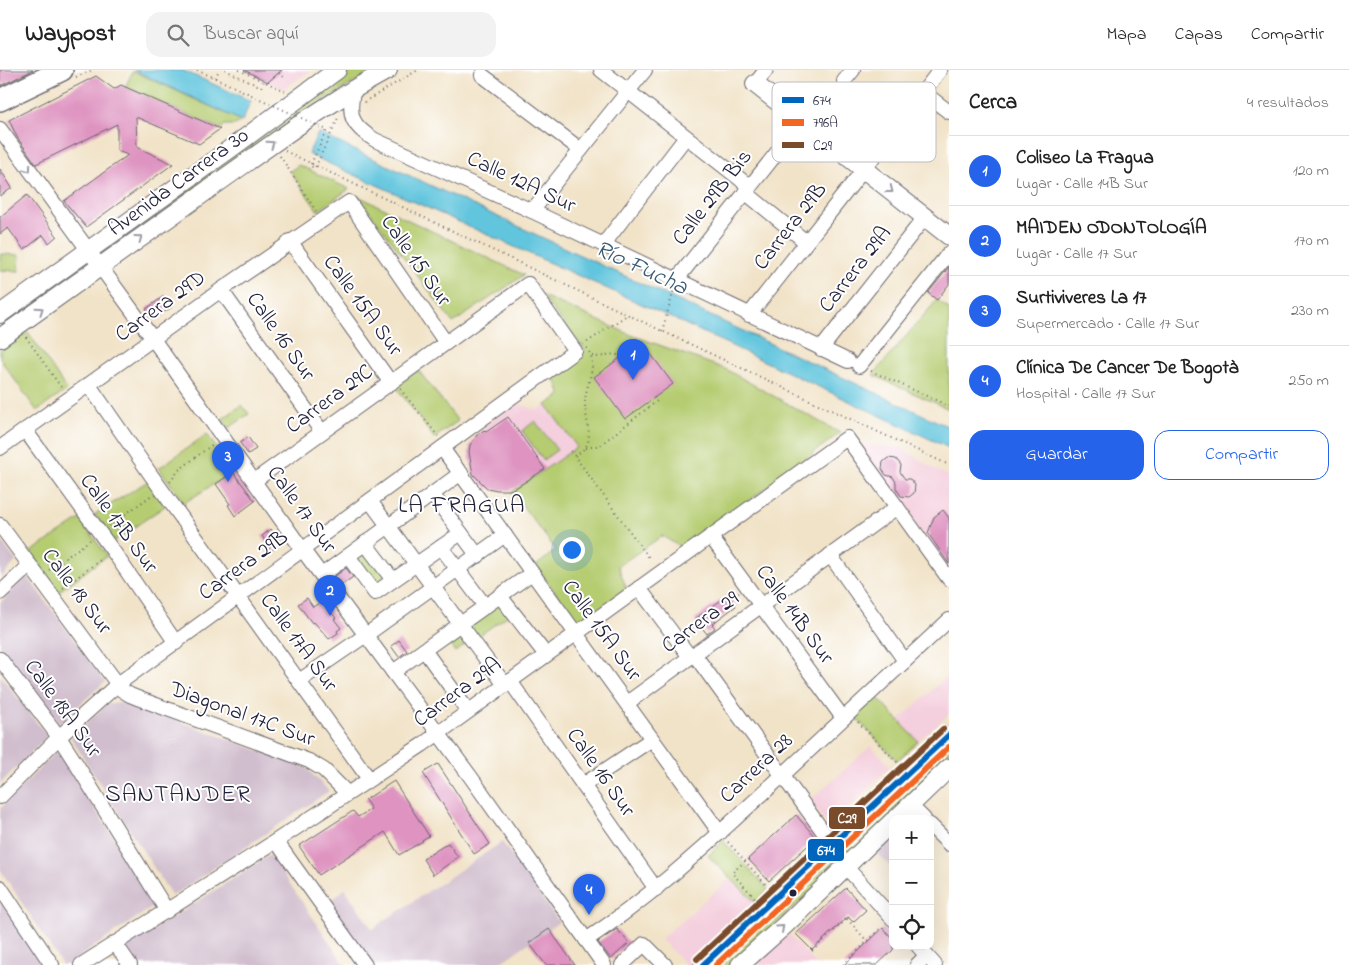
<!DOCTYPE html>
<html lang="es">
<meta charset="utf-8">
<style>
body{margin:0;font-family:"Indie Flower",sans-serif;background:#f2f2f2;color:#222}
.controls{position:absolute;right:15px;bottom:15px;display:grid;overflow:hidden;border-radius:10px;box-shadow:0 5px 20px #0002}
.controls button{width:45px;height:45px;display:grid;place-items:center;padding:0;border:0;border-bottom:1px solid #e0e0e0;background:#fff;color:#222;font:25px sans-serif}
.you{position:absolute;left:571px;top:479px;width:18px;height:18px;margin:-12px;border:4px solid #fff;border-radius:50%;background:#1a73e8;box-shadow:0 0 0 8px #1a73e833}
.badge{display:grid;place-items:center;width:32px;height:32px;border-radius:50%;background:#2563eb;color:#fff;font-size:16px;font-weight:700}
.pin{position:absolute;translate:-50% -41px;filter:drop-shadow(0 1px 2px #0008)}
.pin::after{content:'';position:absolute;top:26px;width:18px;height:15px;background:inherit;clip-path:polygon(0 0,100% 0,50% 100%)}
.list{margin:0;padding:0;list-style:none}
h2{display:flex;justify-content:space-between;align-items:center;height:65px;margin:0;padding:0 20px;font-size:21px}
h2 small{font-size:16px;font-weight:400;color:#767676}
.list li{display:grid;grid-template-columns:32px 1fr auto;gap:15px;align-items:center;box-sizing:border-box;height:70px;padding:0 20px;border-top:1px solid #e0e0e0}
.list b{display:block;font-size:19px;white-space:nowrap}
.list p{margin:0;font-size:16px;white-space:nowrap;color:#767676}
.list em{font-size:16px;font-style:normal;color:#767676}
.actions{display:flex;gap:10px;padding:15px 20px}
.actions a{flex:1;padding:11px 0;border:1px solid #2563eb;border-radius:15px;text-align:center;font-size:18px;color:#2563eb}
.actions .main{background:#2563eb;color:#fff}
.icon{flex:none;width:28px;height:28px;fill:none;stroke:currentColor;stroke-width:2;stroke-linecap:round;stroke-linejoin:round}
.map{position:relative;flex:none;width:949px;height:895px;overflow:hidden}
header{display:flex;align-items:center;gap:30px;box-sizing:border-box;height:70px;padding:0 25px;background:#fff;border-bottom:1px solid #e0e0e0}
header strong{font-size:24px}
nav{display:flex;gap:28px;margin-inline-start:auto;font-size:18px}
.search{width:350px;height:45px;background:#f2f2f2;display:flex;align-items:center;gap:12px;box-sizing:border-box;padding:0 18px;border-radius:15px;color:#767676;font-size:19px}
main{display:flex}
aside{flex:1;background:#fff}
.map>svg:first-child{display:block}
.built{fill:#f4cfdd}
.industrial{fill:#d0bdcd}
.green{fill:#b5cc71;stroke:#6c7756}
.water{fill:#60c5dd;stroke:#41748c}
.building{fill:#de93c0}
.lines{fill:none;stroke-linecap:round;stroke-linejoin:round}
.minor-casing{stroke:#6a666c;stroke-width:16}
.major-casing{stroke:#6a666c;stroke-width:20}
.highway-casing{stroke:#6a666c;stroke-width:24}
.path{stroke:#6a666c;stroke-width:2;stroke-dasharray:1 4;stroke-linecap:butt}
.minor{stroke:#fff;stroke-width:14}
.major{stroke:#fff;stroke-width:18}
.highway{stroke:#fff;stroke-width:21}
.path-bridge{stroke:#6a666c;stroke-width:2;stroke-dasharray:1 4;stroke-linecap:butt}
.bus-1-casing{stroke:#fff;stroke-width:10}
.bus-2-casing{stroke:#fff;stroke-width:10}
.bus-3-casing{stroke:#fff;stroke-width:10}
.bus-1{stroke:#0065bd;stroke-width:6}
.bus-2{stroke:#f26522;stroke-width:6}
.bus-3{stroke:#7a4b2a;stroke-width:6}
.oneway{stroke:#9c9ca7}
.bus-dot{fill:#22223b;stroke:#fff;stroke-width:2}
.labels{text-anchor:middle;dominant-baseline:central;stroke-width:4;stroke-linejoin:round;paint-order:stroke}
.street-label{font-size:22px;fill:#22223b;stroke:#fff}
.water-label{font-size:24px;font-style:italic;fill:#385b74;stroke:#fff}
.neighbourhood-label{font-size:24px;letter-spacing:1px;fill:#22223b;stroke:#fff}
.key{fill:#fff;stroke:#bdbdc4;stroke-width:1}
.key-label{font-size:14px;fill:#22223b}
.line-badge{stroke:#fff;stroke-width:2}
.badge-label{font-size:14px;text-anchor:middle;font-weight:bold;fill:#fff}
</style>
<header>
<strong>Waypost</strong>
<div class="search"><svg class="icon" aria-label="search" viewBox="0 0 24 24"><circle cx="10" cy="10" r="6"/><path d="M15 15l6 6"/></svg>Buscar aquí</div>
<nav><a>Mapa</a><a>Capas</a><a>Compartir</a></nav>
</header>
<main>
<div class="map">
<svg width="949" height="895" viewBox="0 0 949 895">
<rect width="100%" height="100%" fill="#fff"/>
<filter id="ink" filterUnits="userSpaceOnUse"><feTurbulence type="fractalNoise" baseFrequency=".02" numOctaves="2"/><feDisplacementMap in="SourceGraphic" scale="10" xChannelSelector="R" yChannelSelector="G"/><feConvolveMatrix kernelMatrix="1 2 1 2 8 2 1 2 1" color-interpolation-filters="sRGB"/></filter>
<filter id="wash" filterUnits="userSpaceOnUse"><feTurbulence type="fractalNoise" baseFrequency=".0096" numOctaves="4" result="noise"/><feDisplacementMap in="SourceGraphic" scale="20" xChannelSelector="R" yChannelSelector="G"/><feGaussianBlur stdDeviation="1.12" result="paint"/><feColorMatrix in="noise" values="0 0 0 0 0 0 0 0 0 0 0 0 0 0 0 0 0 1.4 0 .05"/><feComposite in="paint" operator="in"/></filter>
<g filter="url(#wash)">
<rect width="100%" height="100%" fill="#f1e3c8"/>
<g class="built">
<path d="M244 0H307L309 2 283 19Z"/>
<path d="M515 333 538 340 546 335 577 377 523 414 483 357Z"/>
<path d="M857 374 900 377 934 399 949 406V500Z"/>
<path d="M949 605V644L918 671 899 650Z"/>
<path d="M871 676 890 696 829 757 809 731Z"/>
<path d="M730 808 756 833 690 895H686L661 869Z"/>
<path d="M788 864 817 895H760L761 890Z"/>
</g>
<g class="industrial">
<path d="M0 469 16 491 0 509Z"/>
<path d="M27 506 105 612 59 653 0 576V533Z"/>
<path d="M0 605 47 666 0 714Z"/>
<path d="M124 631 306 698 329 721 172 826 71 668 107 634Z"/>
<path d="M57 681 157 834 67 895H62L0 799V739Z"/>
<path d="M892 766 893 767V799L876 782Z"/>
<path d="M502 772 559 852 497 895H373L328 833 345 819 372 859Z"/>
<path d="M270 785 345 895H139L126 877Z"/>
<path d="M0 829 45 895H0Z"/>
</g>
<g class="green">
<path d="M350 0H376L312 37 102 185 136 159 149 144 278 50Z"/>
<path d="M133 1 242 51 235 55H225L220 59 125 17Z"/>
<path d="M299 95 349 119 318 141 290 101Z"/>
<path d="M358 126 524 205 453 253Z"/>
<path d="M0 184 20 185 19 201 0 200Z"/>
<path d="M541 225 629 264 725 299 840 363 684 479 662 466 618 496 627 520 579 555 536 496 556 480 512 422 577 377 546 335 561 325 553 304 585 280Z"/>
<path d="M937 230 949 239V339L873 305Z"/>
<path d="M28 262 67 320 37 341 0 289V280Z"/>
<path d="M418 300 458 351 434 368 396 317Z"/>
<path d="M242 335 249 344 229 358 222 349Z"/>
<path d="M535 351 557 380 543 390 522 361Z"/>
<path d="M207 364 233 402 184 433 159 398Z"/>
<path d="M148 411 165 436 114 471 95 444Z"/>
<path d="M80 449 107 486 58 522 31 482Z"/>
<path d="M365 474 392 510 375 523 349 486Z"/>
<path d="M500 526 513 542 455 582 443 566Z"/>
<path d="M876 626 918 671 897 691 854 646Z"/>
<path d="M949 675V689L853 782 731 895H714L778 838Z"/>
<path d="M723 771 768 819 756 833 708 786Z"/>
</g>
<g class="water">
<path d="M134 0H182L251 31 242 51Z"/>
<path d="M318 63 949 357V378L670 247 308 84Z"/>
</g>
<g id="blocks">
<g class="building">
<path d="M0 0H33L0 16Z"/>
<path d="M244 0H282L268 12Z"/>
<path d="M96 6 114 19 121 15 220 59 199 74 136 47 137 77 173 94 86 157 64 131 128 85 117 81V54L36 94 17 67 9 50Z"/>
<path d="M0 99 12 118 0 126Z"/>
<path d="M27 125 57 166 49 173 43 165 24 180 8 158 0 164V147Z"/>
<path d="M949 197V214L937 230 928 223Z"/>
<path d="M164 226 172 237 153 249 146 239Z"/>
<path d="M642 272 673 314 625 349 594 307Z"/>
<path d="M508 347 545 399 517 417 510 420H497L487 418 473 404 469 382 470 375 477 365 484 360 486 362Z"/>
<path d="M248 367 256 379 248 384 240 373Z"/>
<path d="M888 388 896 389 901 395 900 402 905 409H910L915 415 914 423 909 427 901 426 896 418V412L893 407 886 405 882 399 883 392Z"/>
<path d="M233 402 255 431 235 446 228 435 230 434 216 414Z"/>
<path d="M943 440 949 448V494L928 463 934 447Z"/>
<path d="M271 459 281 473 271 481 262 466Z"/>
<path d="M346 498 353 507 340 516 334 507Z"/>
<path d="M728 525 736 536 712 554 715 558 707 564 695 549Z"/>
<path d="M307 528 313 537 322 531 336 548 334 549 341 558 337 561 338 563 329 569 314 552 312 553 298 534Z"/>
<path d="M399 570 407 581 399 587 391 576Z"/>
<path d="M438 694 490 774 474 784 423 703Z"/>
<path d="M394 711 429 766 422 770 423 771 399 785 385 762 319 805 299 776 353 741 358 747 371 739 365 730Z"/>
<path d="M796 745 816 768 769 811 748 789Z"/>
<path d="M448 773 458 787 433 805 423 789Z"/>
<path d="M846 818 866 840 853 852 848 847 812 880 796 864Z"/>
<path d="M883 858 893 869V880L877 895H844Z"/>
<path d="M549 859 554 866 575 895H546L529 873Z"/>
<path d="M617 859 629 873 611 889 598 872Z"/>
</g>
</g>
</g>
<g filter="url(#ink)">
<use href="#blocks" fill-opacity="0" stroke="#6a666c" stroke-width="1"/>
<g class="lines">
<defs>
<g id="minor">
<path d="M601 0 749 116"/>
<path d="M482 5 581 80"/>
<path d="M844 11 853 0"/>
<path d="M755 14 766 0"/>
<path d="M354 19C347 46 352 56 375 70L532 141 848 291"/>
<path d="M923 22 949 42"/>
<path d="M0 59 153 269 302 479 470 706 604 895"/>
<path d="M745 122 806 172"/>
<path d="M532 141 645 0"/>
<path d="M290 171 391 313"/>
<path d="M603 175 686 67"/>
<path d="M677 209 802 51"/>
<path d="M221 220 322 362"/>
<path d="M749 245 864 99 940 0"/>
<path d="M821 279 925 147"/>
<path d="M859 296 949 183"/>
<path d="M89 315 151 405 369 709"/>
<path d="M25 360 113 481 176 573"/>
<path d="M0 378 221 220 349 132 446 273"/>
<path d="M442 378 720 763"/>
<path d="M432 424 478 486"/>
<path d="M370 431 505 615"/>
<path d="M0 455 122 620 130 625 140 629 309 691 324 700 347 723"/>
<path d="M711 467 843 648"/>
<path d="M365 473 393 510"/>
<path d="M441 477 485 536"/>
<path d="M830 485 905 591"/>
<path d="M348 486 375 523 461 463"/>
<path d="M322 505 461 403"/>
<path d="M639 518 690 587"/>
<path d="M0 523 30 495"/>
<path d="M500 526 546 585"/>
<path d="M424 580 468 641"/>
<path d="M694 584 833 775"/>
<path d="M0 589 59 667 77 695 167 841"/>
<path d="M393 602 532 503"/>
<path d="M299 611 366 565 505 465"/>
<path d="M510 611 656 819"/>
<path d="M627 633 897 437"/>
<path d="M583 715 652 669"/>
<path d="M0 727 59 667 118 614 575 281 528 214 254 411"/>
<path d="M910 735 924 749"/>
<path d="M930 755 949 774"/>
<path d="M276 771 365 895"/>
<path d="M846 797 893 849"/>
<path d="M0 817 52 895"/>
<path d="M586 870C654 825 712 770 772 715 831 660 890 605 949 550"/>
<path d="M115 873 130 895"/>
<path d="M918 876 935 895"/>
<path d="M81 895 276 771 422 675 847 368 949 509"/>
<path d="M622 895 644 874 665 895"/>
<path d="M917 895 926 886"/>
</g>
<g id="major">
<path d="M755 14 949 166"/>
<path d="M0 244 234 76 337 0"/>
<path d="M0 268 306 50 354 19 388 0"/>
<path d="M896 749 949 698"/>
<path d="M703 895 949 665"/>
<path d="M740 895 785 855 893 751"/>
</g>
<path id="highway" d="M0 30 62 0"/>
</defs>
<use href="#minor" class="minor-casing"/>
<use href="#major" class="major-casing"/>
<use href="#highway" class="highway-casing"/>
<g class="path">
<path d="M197 0 215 8 219 0"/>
<path d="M225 0 261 17 264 12"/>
<path d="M239 0 285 21"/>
<path d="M279 3 285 8"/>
<path d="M76 7 92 0"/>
<path d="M364 32 418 0"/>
<path d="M333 59 339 46"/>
<path d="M285 81 662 261 949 395"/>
<path d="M280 86 316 141"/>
<path d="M662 261 674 220"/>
<path d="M26 267 63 320"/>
<path d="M583 275 627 245"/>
<path d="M592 286 598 287 615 284 621 287"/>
<path d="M871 301 949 336"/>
<path d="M400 319 438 366"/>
<path d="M586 378 600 375 657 331 654 327"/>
<path d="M571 381 650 489"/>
<path d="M575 386C580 382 586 379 588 372 591 360 585 346 585 333 585 314 600 295 586 277"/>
<path d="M170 412 179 400 213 374"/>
<path d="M109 456 152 425"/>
<path d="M49 500 90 470"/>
<path d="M63 518 103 488"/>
<path d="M730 529 739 523"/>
<path d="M858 652 898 693"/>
<path d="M728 772 768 817"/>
<path d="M745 791 732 803 755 828"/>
<path d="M847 849 867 871"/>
<path d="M812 881 849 847"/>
<path d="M843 895 880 859"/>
</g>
<use href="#minor" class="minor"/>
<use href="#major" class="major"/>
<use href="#highway" class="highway"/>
<path class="path-bridge" d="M215 8 327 60 310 96 315 98 333 59"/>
<defs>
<path id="bus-1" d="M703 895 949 665"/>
<path id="bus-2" d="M716 895 949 677"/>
<path id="bus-3" d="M697 889 943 659"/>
</defs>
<use href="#bus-1" class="bus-1-casing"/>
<use href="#bus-2" class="bus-2-casing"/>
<use href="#bus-3" class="bus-3-casing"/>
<use href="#bus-1" class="bus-1"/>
<use href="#bus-2" class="bus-2"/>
<use href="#bus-3" class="bus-3"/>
</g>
<defs><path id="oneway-chevron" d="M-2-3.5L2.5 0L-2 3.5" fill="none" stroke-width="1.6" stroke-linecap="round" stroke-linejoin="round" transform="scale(1.25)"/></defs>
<g class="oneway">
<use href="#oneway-chevron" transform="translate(271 74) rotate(-35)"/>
<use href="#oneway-chevron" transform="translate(28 99) rotate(55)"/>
<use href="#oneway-chevron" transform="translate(890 120) rotate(38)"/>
<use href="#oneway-chevron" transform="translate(139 168) rotate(-36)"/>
<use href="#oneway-chevron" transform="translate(40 240) rotate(-35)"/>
<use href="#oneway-chevron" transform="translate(781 858) rotate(-42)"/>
</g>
</g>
<circle class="bus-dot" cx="793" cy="823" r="4.5"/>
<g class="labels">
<g class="street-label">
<text transform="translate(179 113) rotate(-36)">Avenida Carrera 30</text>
<text transform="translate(521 113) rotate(25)">Calle 12A Sur</text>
<text transform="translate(713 128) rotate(-52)">Calle 29B Bis</text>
<text transform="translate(791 157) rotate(-52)">Carrera 29B</text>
<text transform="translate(415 191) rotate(55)">Calle 15 Sur</text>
<text transform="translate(856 200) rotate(-52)">Carrera 29A</text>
<text transform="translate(362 236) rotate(54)">Calle 15A Sur</text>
<text transform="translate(161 237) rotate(-36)">Carrera 29D</text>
<text transform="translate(280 267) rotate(55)">Calle 16 Sur</text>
<text transform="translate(330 330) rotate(-36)">Carrera 29C</text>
<text transform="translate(301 440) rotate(54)">Calle 17 Sur</text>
<text transform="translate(118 454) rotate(54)">Calle 17B Sur</text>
<text transform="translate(244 496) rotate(-36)">Carrera 29B</text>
<text transform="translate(76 522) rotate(53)">Calle 18 Sur</text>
<text transform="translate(794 545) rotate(54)">Calle 14B Sur</text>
<text transform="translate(701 553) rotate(-36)">Carrera 29</text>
<text transform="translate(601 561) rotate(54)">Calle 15A Sur</text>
<text transform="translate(298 573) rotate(54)">Calle 17A Sur</text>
<text transform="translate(458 623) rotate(-36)">Carrera 29A</text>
<text transform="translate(62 639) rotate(54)">Calle 18A Sur</text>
<text transform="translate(242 645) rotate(20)">Diagonal 17C Sur</text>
<text transform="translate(757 699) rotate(-43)">Carrera 28</text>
<text transform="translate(600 703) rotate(55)">Calle 16 Sur</text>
</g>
<g class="water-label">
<text transform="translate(641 199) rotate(25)">Río Fucha</text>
</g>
<g class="neighbourhood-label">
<text x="462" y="436">LA FRAGUA</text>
<text x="178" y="725">SANTANDER</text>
</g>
</g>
<rect x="772" y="12" width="164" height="80" rx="8" class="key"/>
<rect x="782" y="27" width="22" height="6" fill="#0065bd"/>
<rect x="782" y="49" width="22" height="7" fill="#f26522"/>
<rect x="782" y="72" width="22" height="6" fill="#7a4b2a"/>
<g class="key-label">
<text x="813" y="35">674</text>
<text x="813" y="57">796A</text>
<text x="813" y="80">C29</text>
</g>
<g class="line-badge">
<rect x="828" y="736" width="38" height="24" rx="5" fill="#7a4b2a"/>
<rect x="807" y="768" width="38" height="24" rx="5" fill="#0065bd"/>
</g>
<g class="badge-label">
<text x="847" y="753">C29</text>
<text x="826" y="785">674</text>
</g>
</svg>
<div class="controls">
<button>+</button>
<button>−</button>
<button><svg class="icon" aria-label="locate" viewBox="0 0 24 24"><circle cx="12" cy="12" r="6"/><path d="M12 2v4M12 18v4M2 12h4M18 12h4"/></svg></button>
</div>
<div class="you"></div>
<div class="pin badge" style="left:633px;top:310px">1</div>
<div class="pin badge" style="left:330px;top:546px">2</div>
<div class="pin badge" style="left:228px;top:412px">3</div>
<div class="pin badge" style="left:589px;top:845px">4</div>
</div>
<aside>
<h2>Cerca<small>4 resultados</small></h2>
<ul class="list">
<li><span class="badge">1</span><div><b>Coliseo La Fragua</b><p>Lugar · Calle 14B Sur</p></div><em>120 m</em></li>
<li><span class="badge">2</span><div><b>MAIDEN ODONTOLOGÍA</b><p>Lugar · Calle 17 Sur</p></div><em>170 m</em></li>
<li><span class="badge">3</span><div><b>Surtiviveres La 17</b><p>Supermercado · Calle 17 Sur</p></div><em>230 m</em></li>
<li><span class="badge">4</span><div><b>Clínica De Cancer De Bogotà</b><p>Hospital · Calle 17 Sur</p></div><em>250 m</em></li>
</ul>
<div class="actions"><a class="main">Guardar</a><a>Compartir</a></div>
</aside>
</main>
